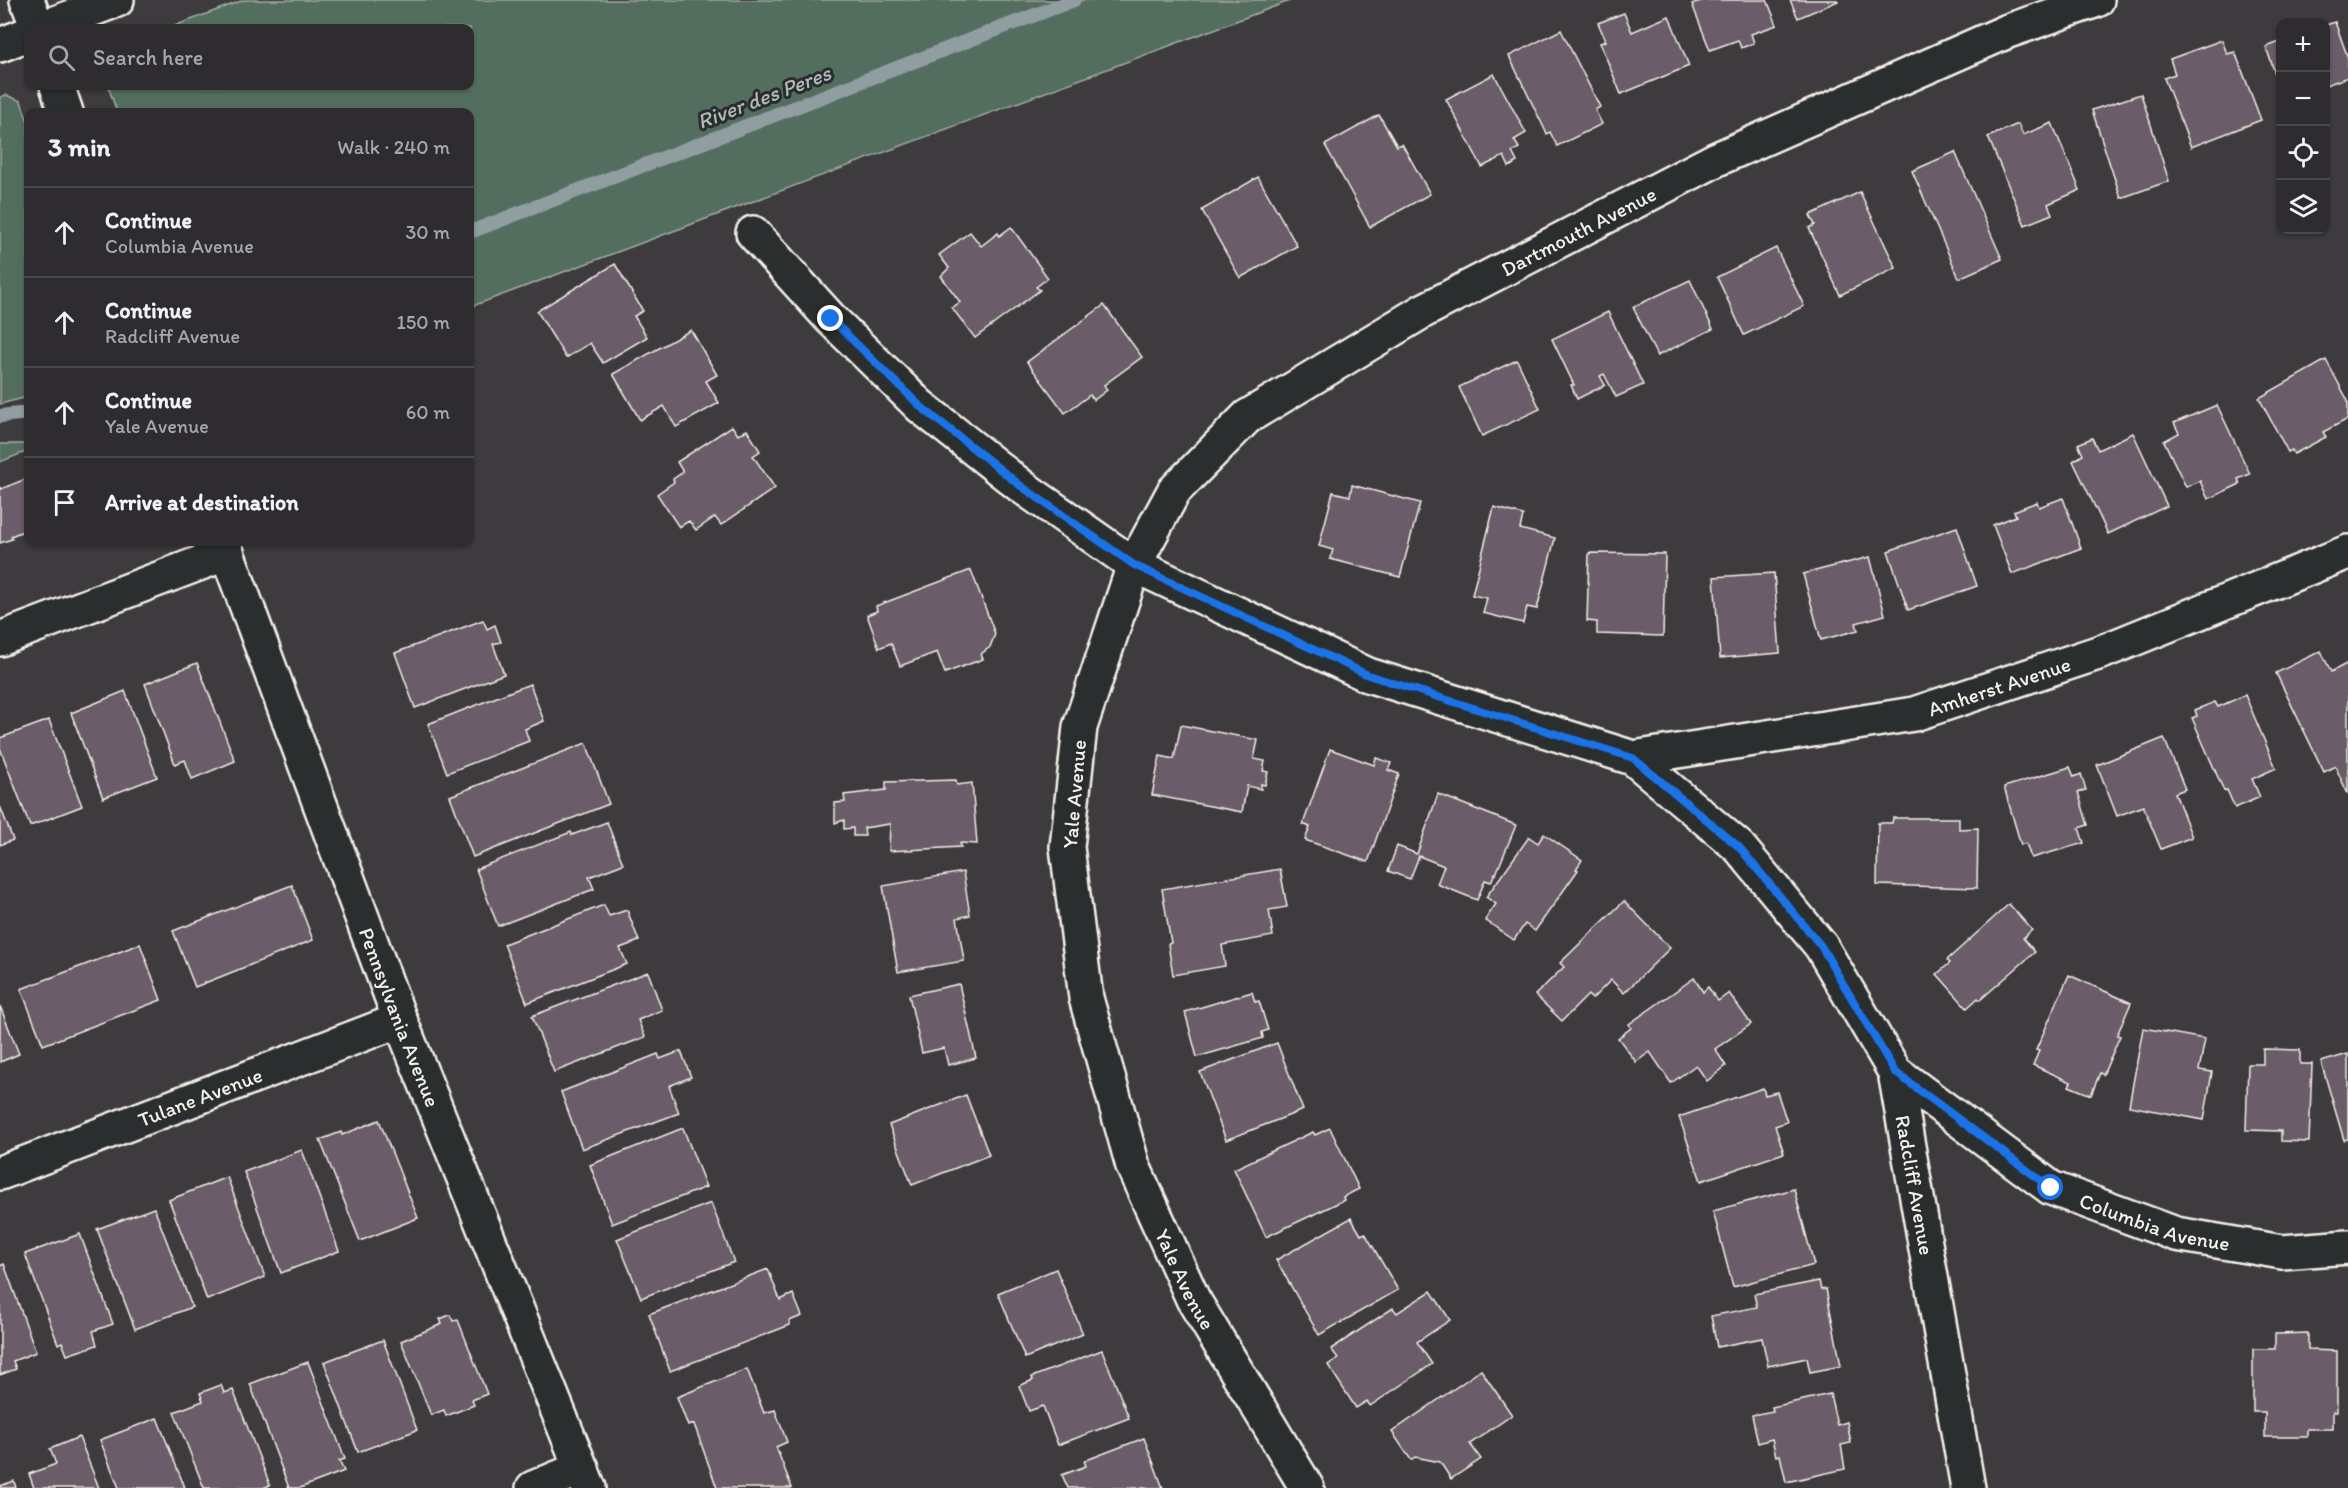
<!DOCTYPE html>
<meta charset="utf-8">
<style>
body{margin:0;font-family:Itim,sans-serif;background:#3a383b;color:#f1f3f6}
.controls{position:absolute;right:18px;top:18px;display:grid;overflow:hidden;border-radius:12px;box-shadow:0 2px 4px #0004}
.controls button{width:54px;height:54px;display:grid;place-items:center;padding:0;border:0;border-bottom:2px solid #49484b;background:#2e2c2f;color:#f1f3f6;font:30px sans-serif}
.stop{position:absolute;width:18px;height:18px;margin:-14px;border:4px solid #1a73e8;border-radius:50%;background:#fff}
.stop.end{background:#1a73e8;border-color:#fff;box-shadow:0 2px 6px #0008}
.list{margin:0;padding:0;list-style:none}
h2{display:flex;justify-content:space-between;align-items:center;height:78px;margin:0;padding:0 24px;font-size:26px}
h2 small{font-size:20px;font-weight:400;color:#a7a7aa}
.list li{display:grid;grid-template-columns:39px 1fr auto;gap:18px;align-items:center;box-sizing:border-box;height:90px;padding:0 24px;border-top:2px solid #49484b}
.list b{display:block;font-size:22px;white-space:nowrap}
.list p{margin:0;font-size:20px;white-space:nowrap;color:#a7a7aa}
.list em{font-size:20px;font-style:normal;color:#a7a7aa}
.icon{flex:none;width:33px;height:33px;fill:none;stroke:currentColor;stroke-width:2;stroke-linecap:round;stroke-linejoin:round}
.map{position:relative;flex:none;width:2348px;height:1488px;overflow:hidden}
.search{position:absolute;background:#2e2c2f;box-shadow:0 2px 4px #0004;left:24px;top:24px;width:450px;height:66px;display:flex;align-items:center;gap:15px;box-sizing:border-box;padding:0 21px;border-radius:12px;color:#a7a7aa;font-size:22px}
.panel{position:absolute;background:#2e2c2f;box-shadow:0 2px 4px #0004;left:24px;top:108px;width:450px;height:438px;border-radius:12px}
.map>svg:first-child{display:block}
.green{fill:#536e5e;stroke:#a4b0a3;stroke-width:1.5}
.lines{fill:none;stroke-linecap:round;stroke-linejoin:round}
.stream{stroke:#909ea2;stroke-width:14}
.building{fill:#6b5c68;stroke:#f4f1e8;stroke-width:1.5}
.minor-casing{stroke:#f4f1e8;stroke-width:38}
.tertiary-casing{stroke:#f4f1e8;stroke-width:38}
.minor{stroke:#2a2d2e;stroke-width:33}
.tertiary{stroke:#2a2d2e;stroke-width:33}
.route{stroke:#1a73e8;stroke-width:8}
.labels{text-anchor:middle;dominant-baseline:central;stroke-width:6;stroke-linejoin:round;paint-order:stroke}
.street-label{font-size:21px;fill:#f4f1e8;stroke:#2a2d2e}
.water-label{font-size:22px;font-style:italic;fill:#b2b9b9;stroke:#2a2d2e}
</style>
<div class="map">
<svg width="2348" height="1488" viewBox="0 0 2348 1488">
<rect width="100%" height="100%" fill="#3e3b3f"/>
<filter id="ink" filterUnits="userSpaceOnUse"><feTurbulence type="fractalNoise" baseFrequency=".0167" numOctaves="2"/><feDisplacementMap in="SourceGraphic" scale="12" xChannelSelector="R" yChannelSelector="G"/><feConvolveMatrix kernelMatrix="1 2 1 2 8 2 1 2 1" color-interpolation-filters="sRGB"/></filter>
<g filter="url(#ink)">
<g class="green">
<path d="M244 0H1292L470 307V112H117L108 86H470V28H169Z"/>
<path d="M6 95 21 101 28 122V397L0 404V97Z"/>
<path d="M0 444H28V451L0 462Z"/>
</g>
<g class="lines">
<g class="stream">
<path d="M470 232 1074 0"/>
<path d="M0 416 28 413"/>
</g>
</g>
<g class="building">
<path d="M1704 0H1767L1777 25 1751 34 1754 43 1741 48 1738 40 1710 50 1692 4Z"/>
<path d="M1790 0H1837L1838 1 1798 18Z"/>
<path d="M1624 13 1632 32 1669 16 1689 66 1621 94 1600 43 1606 41 1598 23Z"/>
<path d="M2335 22 2348 58V77L2326 85V25Z"/>
<path d="M1561 30 1600 107 1595 110 1602 124 1557 146 1550 132 1547 134 1509 56Z"/>
<path d="M2222 40 2227 54 2235 52 2261 120 2191 147 2164 78 2175 74 2170 59Z"/>
<path d="M2280 42V88L2266 47Z"/>
<path d="M1494 74 1526 133 1514 140 1519 148 1512 152 1517 162 1509 167 1504 156 1482 167 1446 99Z"/>
<path d="M2141 94 2169 181 2121 198 2092 110Z"/>
<path d="M1379 115 1397 146 1402 144 1430 194 1370 227 1325 145Z"/>
<path d="M2052 123 2080 190 2048 204 2052 214 2025 225 1988 137 2018 124 2023 135Z"/>
<path d="M1955 152 2002 259 1959 278 1912 171Z"/>
<path d="M1258 177 1297 246 1240 278 1202 210Z"/>
<path d="M1860 192 1896 268 1840 295 1809 228 1815 225 1810 215Z"/>
<path d="M1011 227 1048 278 1036 287 1040 290 975 338 952 308 960 302 941 276 949 268 939 255 970 232 981 246 998 233 999 236Z"/>
<path d="M1776 248 1804 306 1744 335 1717 277Z"/>
<path d="M615 264 643 311 634 316 647 337 603 363 590 343 566 358 537 311Z"/>
<path d="M1690 280 1713 329 1657 356 1633 307Z"/>
<path d="M1104 305 1142 357 1104 385 1107 390 1094 400 1090 395 1065 413 1027 362Z"/>
<path d="M1608 312 1643 385 1616 397 1604 374 1600 376 1605 385 1577 399 1571 385H1574L1552 339Z"/>
<path d="M691 330 717 375 706 381 719 403 676 427 664 406 640 420 613 374Z"/>
<path d="M1517 360 1540 409 1482 436 1459 387Z"/>
<path d="M2326 360 2348 401V419L2323 432 2326 437 2294 454 2292 450 2288 452 2259 398Z"/>
<path d="M2217 405 2250 474 2238 479 2240 484 2208 499 2200 481 2186 487 2164 441 2179 433 2174 423Z"/>
<path d="M732 426 738 435 747 430 760 451 753 456 775 488 721 525 715 517 696 530 689 521 679 527 657 494 674 482 673 479 683 472 677 462Z"/>
<path d="M2133 433 2167 506 2108 534 2073 461 2083 455 2078 444 2092 438 2098 450Z"/>
<path d="M28 478V529L11 536 12 539 0 543V487L1 489Z"/>
<path d="M1352 485 1420 503 1400 577 1330 559 1333 550 1319 546 1333 492 1350 496Z"/>
<path d="M2063 498 2081 548 2012 574 1993 525 2016 516 2014 511 2037 502 2039 507Z"/>
<path d="M1494 507 1523 515 1520 529 1555 538 1537 609 1527 607 1523 623 1483 613 1487 598 1472 595Z"/>
<path d="M1957 527 1977 586 1908 610 1888 551Z"/>
<path d="M1589 553 1665 554 1663 636 1597 634V622L1587 621Z"/>
<path d="M1870 557 1885 615 1856 623 1858 630 1821 640 1803 574Z"/>
<path d="M971 570 995 634 990 647 981 654 983 659 945 673 937 652 900 666 891 643 879 648 867 615 877 611 876 606Z"/>
<path d="M1774 573 1780 653 1720 658 1714 577Z"/>
<path d="M483 620 487 629 495 625 501 642 493 644 504 674 415 708 395 653Z"/>
<path d="M2321 651 2331 672 2348 663V794L2335 766 2324 772 2276 673Z"/>
<path d="M197 663 235 761 192 779 185 760 175 764 145 684Z"/>
<path d="M530 684 544 721 525 729 529 741 447 773 428 724Z"/>
<path d="M125 691 157 777 103 798 71 713Z"/>
<path d="M2245 695 2276 768 2252 779 2260 797 2235 808 2227 790 2224 791 2192 718 2197 716 2195 710 2215 702 2218 707Z"/>
<path d="M49 720 82 806 30 826 0 748V738Z"/>
<path d="M1181 725 1258 740 1254 759 1265 761 1263 771 1268 772 1265 785 1261 784V789L1247 786 1242 812 1152 795 1160 756 1174 759Z"/>
<path d="M2164 738 2185 789 2175 793 2192 837 2161 849 2143 806 2117 816 2097 765Z"/>
<path d="M586 743 609 804 473 857 450 796Z"/>
<path d="M1330 749 1374 765 1376 758 1391 763 1388 770 1399 774 1368 862 1305 840 1310 827 1303 824Z"/>
<path d="M2070 767 2074 777 2081 774 2086 790 2078 792 2088 825 2079 828 2084 843 2031 858 2026 843 2021 845 2004 787Z"/>
<path d="M956 780 957 785 972 783 977 844 960 843 961 847 889 851 890 824 864 828 865 836H853V828L844 829V820L835 823V803L845 802 844 795 886 790V782Z"/>
<path d="M1438 794 1516 825 1496 874 1495 873 1491 882 1485 880 1477 900 1437 884 1444 866 1419 856 1410 879 1388 871 1397 846 1417 854Z"/>
<path d="M0 806 13 840 0 845Z"/>
<path d="M1893 818H1959V829L1978 828 1977 888 1877 885 1878 823H1892Z"/>
<path d="M607 822 623 864 589 877 594 889 498 926 476 869 571 832 572 835Z"/>
<path d="M1544 834 1582 860 1576 869 1578 870 1535 931 1525 924 1514 940 1485 920 1496 904 1486 897 1529 837 1538 843Z"/>
<path d="M1280 869 1287 907 1269 910 1273 936 1222 945 1225 966 1173 975 1168 944 1171 943 1162 889Z"/>
<path d="M963 872 970 915 957 918 964 961 898 972 883 886Z"/>
<path d="M292 885 313 940 195 987 173 931Z"/>
<path d="M1624 901 1670 948 1624 993 1611 980 1592 999 1588 995 1562 1021 1535 995 1564 967 1560 963Z"/>
<path d="M2009 904 2032 930 2023 938 2035 952 1980 1000 1978 998 1967 1008 1937 974 1950 963 1947 960Z"/>
<path d="M604 905 609 916 627 910 639 941 620 948 627 964 527 1003 504 944Z"/>
<path d="M140 944 161 1000 43 1045 21 989Z"/>
<path d="M648 972 662 1010 638 1020 645 1037 554 1072 532 1016Z"/>
<path d="M2069 975 2131 1003 2117 1035 2120 1036 2103 1075 2100 1073 2091 1095 2069 1086 2071 1082 2033 1065 2039 1051 2036 1050Z"/>
<path d="M1694 978 1703 992 1708 987 1718 1001 1729 993 1751 1024 1715 1049 1726 1066 1707 1081 1696 1065 1671 1083 1650 1052 1636 1062 1618 1038 1631 1028 1629 1024Z"/>
<path d="M959 984 976 1058 948 1065 944 1048 922 1053 909 995Z"/>
<path d="M1252 992 1255 1002 1259 1001 1268 1030 1262 1032 1263 1038 1197 1057 1185 1012Z"/>
<path d="M0 1006 19 1054 0 1062Z"/>
<path d="M2143 1028 2205 1039 2199 1070 2212 1072 2204 1120 2129 1106Z"/>
<path d="M1277 1043 1303 1110 1226 1140 1200 1072Z"/>
<path d="M2263 1049 2300 1050V1064H2312L2309 1142 2281 1141V1131L2246 1130 2248 1064H2263Z"/>
<path d="M681 1051 691 1077 669 1086 679 1113 582 1149 561 1092 658 1054 660 1059Z"/>
<path d="M2348 1054V1139L2344 1140 2321 1062Z"/>
<path d="M1763 1088 1765 1095 1777 1092 1787 1122 1775 1126 1784 1153 1701 1181 1679 1117Z"/>
<path d="M966 1095 989 1155 912 1185 889 1125Z"/>
<path d="M379 1120 418 1218 360 1241 320 1140 341 1132 342 1135Z"/>
<path d="M683 1128 706 1187 612 1224 590 1165Z"/>
<path d="M1330 1128 1359 1189 1343 1197 1344 1200 1266 1237 1234 1169 1313 1132 1315 1135Z"/>
<path d="M302 1150 339 1251 281 1273 244 1172Z"/>
<path d="M227 1177 265 1277 207 1300 169 1200Z"/>
<path d="M1794 1189 1814 1265 1733 1287 1713 1211Z"/>
<path d="M711 1203 734 1262 641 1298 617 1239Z"/>
<path d="M154 1208 192 1307 135 1329 97 1229Z"/>
<path d="M1351 1218 1361 1235 1365 1233 1398 1290 1319 1335 1276 1260Z"/>
<path d="M80 1234 113 1324 93 1331 97 1345 67 1355 62 1342 58 1344 25 1254Z"/>
<path d="M4 1264 36 1352 13 1361 16 1369 0 1375V1266Z"/>
<path d="M768 1269 780 1300 793 1294 802 1316 789 1321 790 1325 670 1371 649 1314Z"/>
<path d="M1056 1269 1083 1334 1025 1358 998 1293Z"/>
<path d="M1819 1281 1821 1290 1826 1289 1841 1366 1810 1372 1807 1358 1768 1366 1762 1338 1717 1347 1711 1316 1757 1307 1754 1294Z"/>
<path d="M1431 1291 1450 1320 1417 1342 1432 1364 1370 1406 1367 1401 1356 1408 1328 1365 1338 1358 1331 1349 1393 1308 1397 1313Z"/>
<path d="M450 1315 453 1321 458 1320 487 1394 472 1400 474 1405 446 1416 444 1410 431 1415 401 1341 442 1324 440 1319Z"/>
<path d="M2308 1333V1350L2337 1351V1412H2333V1429H2307V1437H2265V1412H2253V1349H2275V1334Z"/>
<path d="M383 1340 417 1430 358 1452 324 1362Z"/>
<path d="M1102 1350 1129 1418 1058 1445 1043 1406 1029 1411 1019 1386 1033 1380 1032 1377Z"/>
<path d="M308 1362 345 1459 339 1461 344 1471 300 1488H289L250 1384Z"/>
<path d="M747 1369 764 1413 775 1410 787 1442 776 1447 792 1488H717L694 1424 688 1426 677 1397Z"/>
<path d="M1481 1370 1512 1415 1470 1444 1481 1459 1451 1479 1440 1462 1415 1457 1411 1460 1392 1432Z"/>
<path d="M221 1385 224 1393 233 1390 270 1485 263 1488H204L174 1412 203 1401 200 1393Z"/>
<path d="M1830 1394 1837 1425 1847 1422 1851 1443 1841 1445 1845 1469 1786 1482 1780 1455 1776 1456 1772 1439 1758 1443 1752 1415 1773 1411 1772 1407Z"/>
<path d="M157 1418 185 1488H119L100 1440Z"/>
<path d="M79 1437 99 1488H34L29 1474 56 1464 50 1449Z"/>
<path d="M1144 1438 1163 1488H1068L1062 1475 1086 1466 1084 1461Z"/>
<path d="M14 1481 16 1488H0V1486Z"/>
</g>
<g class="lines">
<defs>
<g id="minor">
<path d="M57 86 66 112"/>
<path id="s1" d="M753 233 831 319 920 406 1021 486 1134 565 1080 727 1067 847 1086 998 1133 1166 1193 1299 1307 1488"/>
<path id="s2" d="M223 542 400 1020 589 1488"/>
<path d="M0 639 227 553"/>
<path id="s3" d="M1633 758 1914 714 2104 651 2348 552"/>
<path id="s4" d="M1895 1072 2051 1188 2176 1234 2282 1252 2348 1247"/>
<path id="s5" d="M0 1173 400 1020"/>
<path d="M533 1488 582 1468"/>
<path id="s6" d="M1968 1488 1895 1072 1821 946 1739 847 1633 758 1368 675 1134 565 1174 491 1247 417 1423 311 1717 159 2008 31 2097 0"/>
</g>
<g id="tertiary">
<path d="M27 0 38 28"/>
<path d="M42 28 117 0"/>
<path d="M0 45 28 34"/>
</g>
</defs>
<use href="#minor" class="minor-casing"/>
<use href="#tertiary" class="tertiary-casing"/>
<use href="#minor" class="minor"/>
<use href="#tertiary" class="tertiary"/>
</g>
</g>
<g class="lines" filter="url(#ink)">
<path class="route" d="M831 319 920 406 1021 486 1134 565 1368 675 1633 758 1739 847 1821 946 1895 1072 2051 1188"/>
</g>
<g class="labels">
<g class="street-label">
<text stroke="none"><textPath href="#s6" startOffset="1940">Dartmouth Avenue</textPath></text>
<text stroke="none"><textPath href="#s3" startOffset="374">Amherst Avenue</textPath></text>
<text transform="translate(1074 794) rotate(-85)">Yale Avenue</text>
<text stroke="none"><textPath href="#s2" startOffset="507">Pennsylvania Avenue</textPath></text>
<text stroke="none"><textPath href="#s5" startOffset="214">Tulane Avenue</textPath></text>
<text transform="translate(1915 1185) rotate(80)">Radcliff Avenue</text>
<text stroke="none"><textPath href="#s4" startOffset="304">Columbia Avenue</textPath></text>
<text stroke="none"><textPath href="#s1" startOffset="1250">Yale Avenue</textPath></text>
</g>
<g class="water-label">
<text transform="translate(764 97) rotate(-21)">River des Peres</text>
</g>
</g>
</svg>
<div class="controls">
<button>+</button>
<button>−</button>
<button><svg class="icon" aria-label="locate" viewBox="0 0 24 24"><circle cx="12" cy="12" r="6"/><path d="M12 2v4M12 18v4M2 12h4M18 12h4"/></svg></button>
<button><svg class="icon" aria-label="layers" viewBox="0 0 24 24"><path d="M12 4l9 5-9 5-9-5zM3 14l9 5 9-5"/></svg></button>
</div>
<div class="stop" style="left:2051px;top:1188px"></div>
<div class="stop end" style="left:831px;top:319px"></div>
<div class="search"><svg class="icon" aria-label="search" viewBox="0 0 24 24"><circle cx="10" cy="10" r="6"/><path d="M15 15l6 6"/></svg>Search here</div>
<section class="panel">
<h2>3 min<small>Walk · 240 m</small></h2>
<ul class="list">
<li><svg class="icon" aria-label="ahead" viewBox="0 0 24 24"><path d="M12 20V5M6 11l6-6 6 6"/></svg><div><b>Continue</b><p>Columbia Avenue</p></div><em>30 m</em></li>
<li><svg class="icon" aria-label="ahead" viewBox="0 0 24 24"><path d="M12 20V5M6 11l6-6 6 6"/></svg><div><b>Continue</b><p>Radcliff Avenue</p></div><em>150 m</em></li>
<li><svg class="icon" aria-label="ahead" viewBox="0 0 24 24"><path d="M12 20V5M6 11l6-6 6 6"/></svg><div><b>Continue</b><p>Yale Avenue</p></div><em>60 m</em></li>
<li><svg class="icon" aria-label="arrive" viewBox="0 0 24 24"><path d="M6 21V4h12l-3 4 3 4H6"/></svg><div><b>Arrive at destination</b></div></li>
</ul>
</section>
</div>
